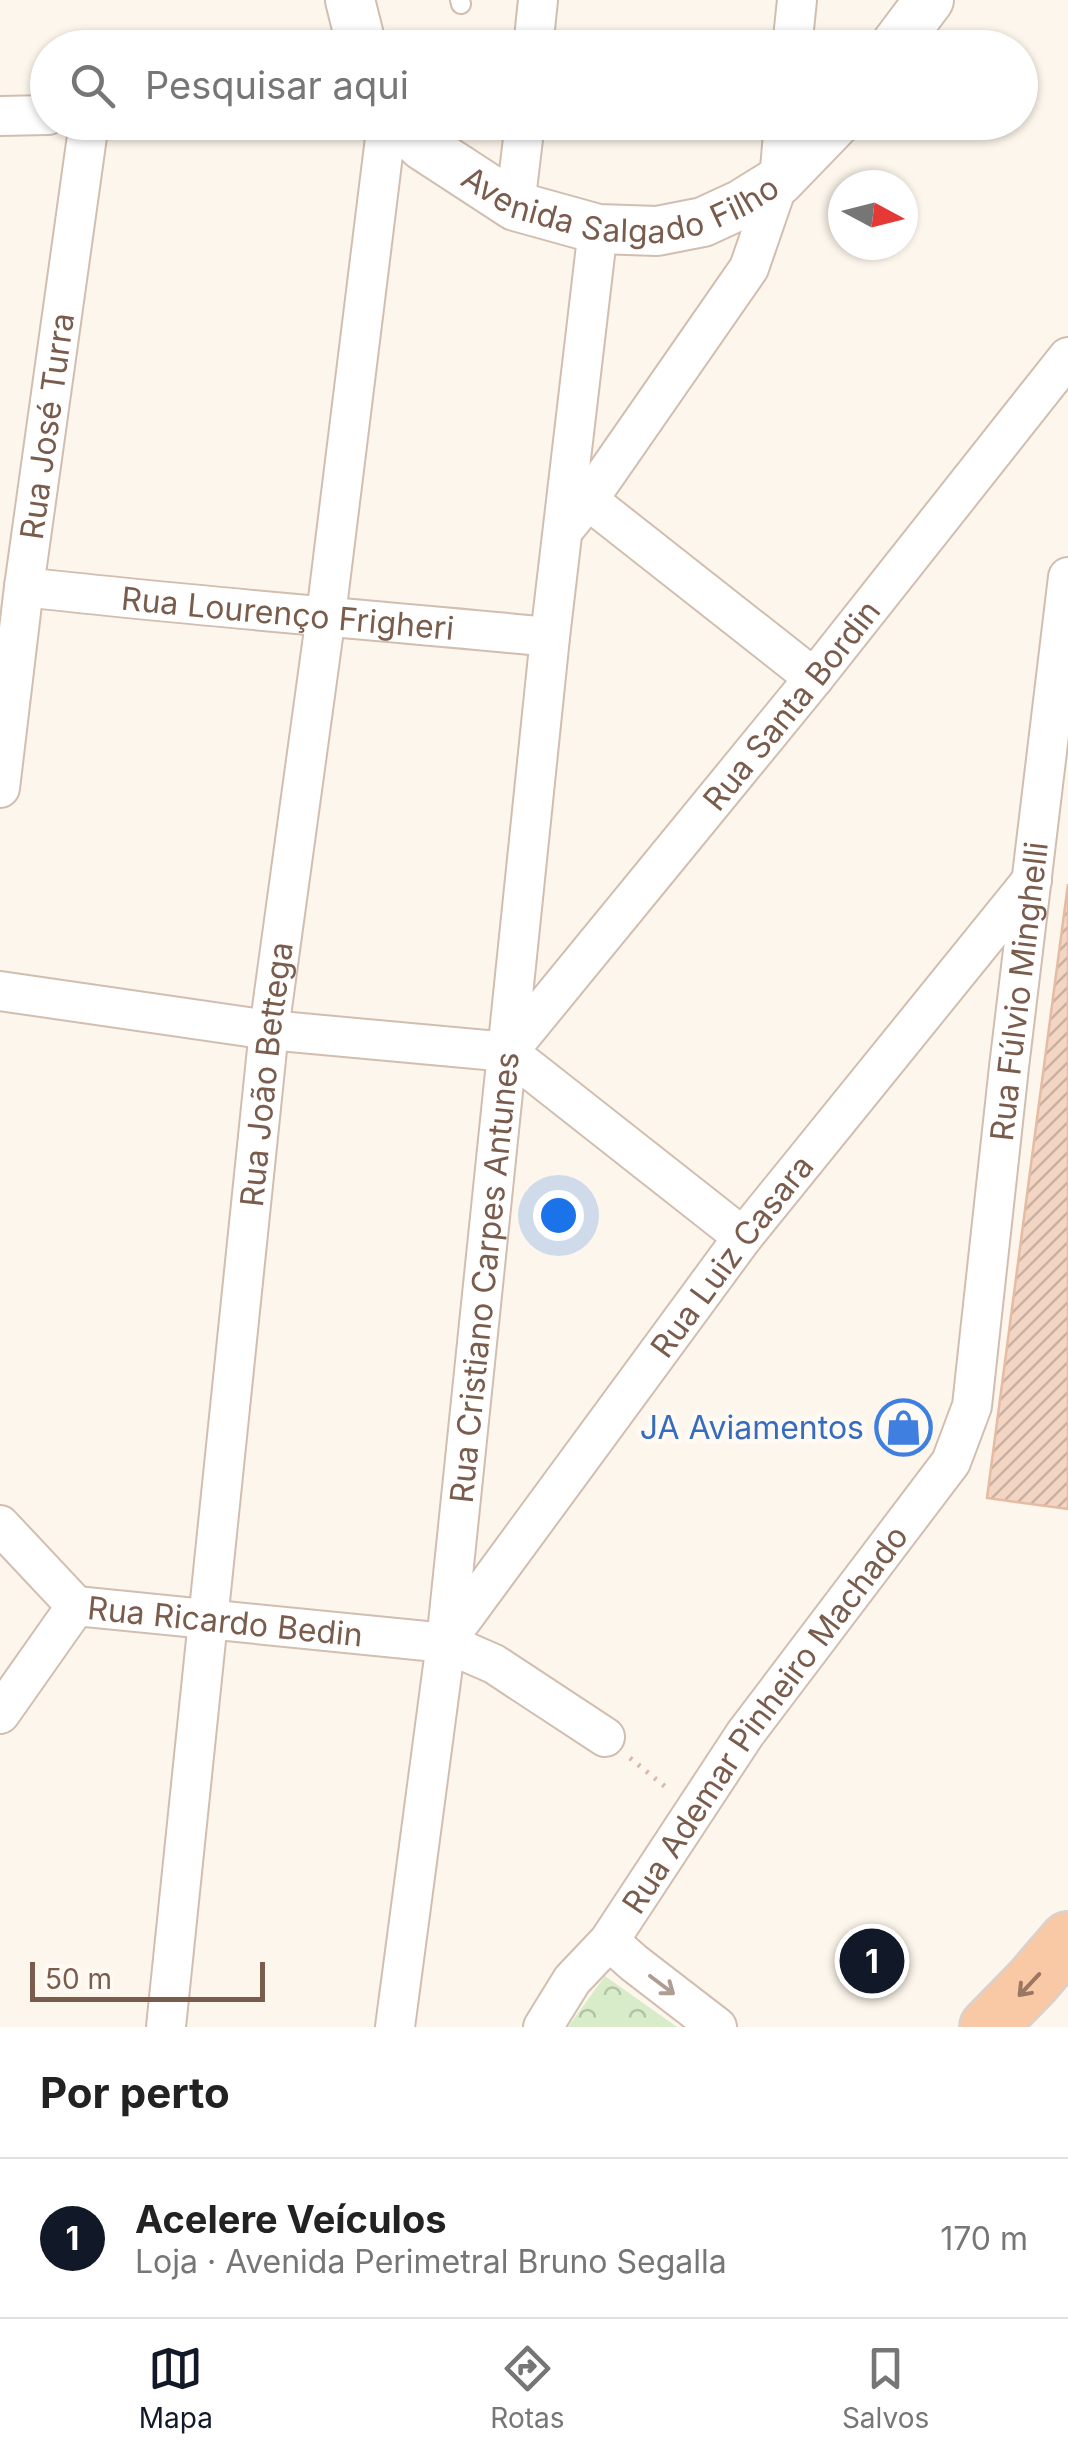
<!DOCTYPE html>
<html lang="pt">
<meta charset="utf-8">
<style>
body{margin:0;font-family:Inter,sans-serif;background:#f2f2f2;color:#222}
.compass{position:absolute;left:828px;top:170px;width:90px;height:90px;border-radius:50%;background:#fff;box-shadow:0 2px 8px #0004;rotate:97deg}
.scale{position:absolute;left:30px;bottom:25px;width:235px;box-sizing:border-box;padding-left:10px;border:5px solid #7a5c4d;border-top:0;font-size:28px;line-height:35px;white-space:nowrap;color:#7a5c4d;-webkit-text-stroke:8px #fffaf3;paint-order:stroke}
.you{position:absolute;left:558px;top:1215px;width:35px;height:35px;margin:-25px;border:8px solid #fff;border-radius:50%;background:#1a73e8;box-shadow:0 0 0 15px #1a73e833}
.badge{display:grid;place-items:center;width:65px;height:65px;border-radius:50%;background:#111827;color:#fff;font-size:32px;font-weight:700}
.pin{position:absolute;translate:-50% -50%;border:5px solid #fff;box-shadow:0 2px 10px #0006}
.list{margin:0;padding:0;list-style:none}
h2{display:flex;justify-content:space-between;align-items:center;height:130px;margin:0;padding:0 40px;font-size:42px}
h2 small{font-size:32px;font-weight:400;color:#767676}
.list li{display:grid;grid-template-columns:65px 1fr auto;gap:30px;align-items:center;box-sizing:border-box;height:160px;padding:0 40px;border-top:2px solid #e0e0e0}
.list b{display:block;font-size:38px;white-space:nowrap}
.list p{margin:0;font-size:32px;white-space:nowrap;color:#767676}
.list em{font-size:32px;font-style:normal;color:#767676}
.icon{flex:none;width:55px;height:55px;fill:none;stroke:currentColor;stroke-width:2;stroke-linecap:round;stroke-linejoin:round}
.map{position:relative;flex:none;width:1068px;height:2027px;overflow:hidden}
.search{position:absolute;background:#fff;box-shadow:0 2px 8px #0004;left:30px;right:30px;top:30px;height:110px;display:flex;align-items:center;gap:25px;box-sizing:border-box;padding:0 35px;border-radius:55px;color:#767676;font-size:38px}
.sheet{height:290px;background:#fff}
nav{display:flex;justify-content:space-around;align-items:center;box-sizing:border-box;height:140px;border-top:2px solid #e0e0e0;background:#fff;font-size:28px;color:#767676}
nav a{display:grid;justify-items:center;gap:5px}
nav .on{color:#111827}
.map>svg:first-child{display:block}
.park{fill:url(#park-crowns)}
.building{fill:url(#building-hatch);stroke:#e6bba3;stroke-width:2.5}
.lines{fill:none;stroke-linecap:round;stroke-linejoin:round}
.service-casing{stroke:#d1beb0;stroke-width:22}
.minor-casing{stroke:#d1beb0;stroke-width:42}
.tertiary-casing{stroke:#d1beb0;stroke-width:52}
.trunk-casing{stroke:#dad1cd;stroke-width:60}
.path{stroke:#d9b8a5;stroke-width:5;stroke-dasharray:2.5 8;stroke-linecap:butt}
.service{stroke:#fff;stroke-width:18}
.minor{stroke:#fff;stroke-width:38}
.tertiary{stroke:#fff;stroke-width:48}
.trunk{stroke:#f9c8a4;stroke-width:55}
.oneway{stroke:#af9d94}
.oneway2{stroke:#9a7763}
.labels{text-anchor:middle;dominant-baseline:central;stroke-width:9;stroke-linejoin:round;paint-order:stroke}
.street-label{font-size:32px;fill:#7a5c4d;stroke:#fffaf3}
.shop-label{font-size:32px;fill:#366cbe;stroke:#fffaf3;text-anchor:end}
</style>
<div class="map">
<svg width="1068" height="2027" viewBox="0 0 1068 2027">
<defs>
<pattern id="park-crowns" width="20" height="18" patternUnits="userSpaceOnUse" patternTransform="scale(2.5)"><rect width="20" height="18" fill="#d8ecc9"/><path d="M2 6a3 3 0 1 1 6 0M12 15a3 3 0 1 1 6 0" fill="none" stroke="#b4c2a5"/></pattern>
<pattern id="building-hatch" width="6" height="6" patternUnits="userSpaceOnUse" patternTransform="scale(2.5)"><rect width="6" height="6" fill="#f3d5c3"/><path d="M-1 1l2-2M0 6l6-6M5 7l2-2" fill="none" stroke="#cab0a1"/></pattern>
</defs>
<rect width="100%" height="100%" fill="#fdf6ec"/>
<path class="park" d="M605 1976 677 2027H568Z"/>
<path class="building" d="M1068 884V1509L987 1498Z"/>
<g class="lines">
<defs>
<path id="service" d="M460 0 461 4"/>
<g id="minor">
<path d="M533 48 538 0"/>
<path d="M792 48 797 0"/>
<path d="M0 116 48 115"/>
<path d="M515 206 525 122"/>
<path d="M588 500 814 678"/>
<path d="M566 527 588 500 749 268 779 181 784 122"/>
<path id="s1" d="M24 587C199 607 375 620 550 637"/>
<path id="s2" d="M0 788 24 587 89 122"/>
<path d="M0 991 269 1030 508 1052"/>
<path id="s3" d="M508 1052 814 678 1068 357"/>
<path d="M508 1052 743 1237"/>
<path d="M0 1525 76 1606"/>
<path id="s4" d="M447 1640 743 1237 1032 880"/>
<path id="s5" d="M0 1714 76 1606 446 1643 494 1664 605 1737"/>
<path d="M609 1941 634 1963 717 2027"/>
<path id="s6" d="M166 2027 269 1030 326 615 387 122"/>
<path id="s7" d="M395 2027 446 1643 550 637 598 229"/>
<path id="s8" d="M543 2027 572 1980 609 1941 745 1734 951 1462 972 1406 1009 1067 1068 577"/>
</g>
<g id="tertiary">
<path d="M350 0 362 48"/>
<path d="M893 48 929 0"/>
<path id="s9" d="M398 122 423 146 515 206 598 229 657 231 703 222 742 204 779 181 836 122"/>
</g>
<path id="trunk" d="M988 2027 1032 1982 1068 1940"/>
</defs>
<use href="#service" class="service-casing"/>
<use href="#minor" class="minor-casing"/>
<use href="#tertiary" class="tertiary-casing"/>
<use href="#trunk" class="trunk-casing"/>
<path class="path" d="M630 1758 668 1789"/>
<use href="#service" class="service"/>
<use href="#minor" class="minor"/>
<use href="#tertiary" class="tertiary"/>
<use href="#trunk" class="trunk"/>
</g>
<defs><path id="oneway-shaft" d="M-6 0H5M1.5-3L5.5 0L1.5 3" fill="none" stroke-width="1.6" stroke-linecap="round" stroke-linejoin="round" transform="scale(2.5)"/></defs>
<use class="oneway" href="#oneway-shaft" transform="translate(662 1985) rotate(37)"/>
<use class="oneway2" href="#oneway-shaft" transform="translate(1029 1985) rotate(133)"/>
<defs>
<symbol id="shop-ring" viewBox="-11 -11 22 22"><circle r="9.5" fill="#fffaf3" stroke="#3f7fe0" stroke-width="1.5"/><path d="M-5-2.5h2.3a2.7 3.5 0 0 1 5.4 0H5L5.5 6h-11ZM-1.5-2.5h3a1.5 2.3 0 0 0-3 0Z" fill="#3f7fe0"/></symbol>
</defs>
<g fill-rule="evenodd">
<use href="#shop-ring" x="872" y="1396" width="63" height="63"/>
</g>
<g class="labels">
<g class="street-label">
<text stroke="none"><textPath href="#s9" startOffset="252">Avenida Salgado Filho</textPath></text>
<text stroke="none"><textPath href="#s2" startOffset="365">Rua José Turra</textPath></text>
<text stroke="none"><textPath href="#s1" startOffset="265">Rua Lourenço Frigheri</textPath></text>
<text stroke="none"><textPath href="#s3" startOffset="448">Rua Santa Bordin</textPath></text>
<text stroke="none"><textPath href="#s8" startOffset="1175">Rua Fúlvio Minghelli</textPath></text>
<text stroke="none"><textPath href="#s6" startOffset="958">Rua João Bettega</textPath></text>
<text stroke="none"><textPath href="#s4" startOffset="478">Rua Luiz Casara</textPath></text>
<text stroke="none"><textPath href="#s7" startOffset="755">Rua Cristiano Carpes Antunes</textPath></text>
<text stroke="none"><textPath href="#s5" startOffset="282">Rua Ricardo Bedin</textPath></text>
<text stroke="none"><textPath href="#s8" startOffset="380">Rua Ademar Pinheiro Machado</textPath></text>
</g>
<g class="shop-label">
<text x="864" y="1427">JA Aviamentos</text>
</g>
</g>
</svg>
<svg class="compass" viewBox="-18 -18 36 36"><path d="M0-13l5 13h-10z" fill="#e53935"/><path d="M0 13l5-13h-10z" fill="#767676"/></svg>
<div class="scale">50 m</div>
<div class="you"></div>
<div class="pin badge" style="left:872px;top:1961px">1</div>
<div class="search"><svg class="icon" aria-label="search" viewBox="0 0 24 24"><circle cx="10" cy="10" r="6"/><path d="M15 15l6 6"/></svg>Pesquisar aqui</div>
</div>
<section class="sheet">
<h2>Por perto<small></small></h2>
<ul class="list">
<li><span class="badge">1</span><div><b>Acelere Veículos</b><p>Loja · Avenida Perimetral Bruno Segalla</p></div><em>170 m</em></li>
</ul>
</section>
<nav>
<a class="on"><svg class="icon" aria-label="map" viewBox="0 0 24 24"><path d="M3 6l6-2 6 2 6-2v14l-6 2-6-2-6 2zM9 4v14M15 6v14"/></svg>Mapa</a>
<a><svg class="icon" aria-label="directions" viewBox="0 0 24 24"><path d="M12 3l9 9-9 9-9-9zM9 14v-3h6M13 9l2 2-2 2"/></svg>Rotas</a>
<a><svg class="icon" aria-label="saved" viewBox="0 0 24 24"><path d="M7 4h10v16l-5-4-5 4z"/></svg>Salvos</a>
</nav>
